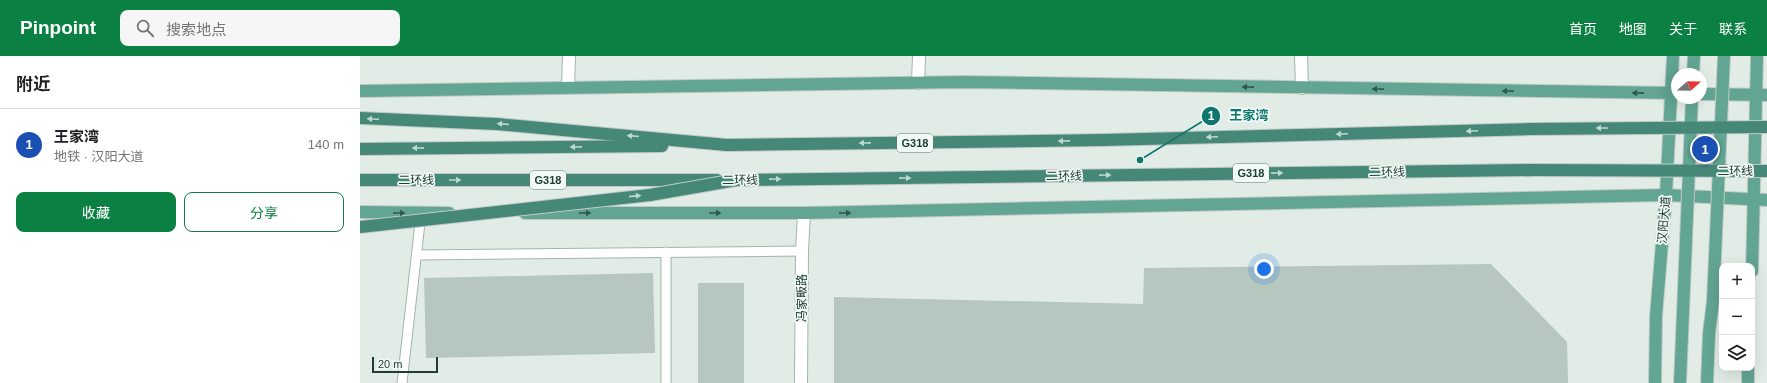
<!DOCTYPE html>
<html lang="zh">
<meta charset="utf-8">
<style>
body{margin:0;font-family:Arial,"Noto Sans SC",sans-serif;background:#f6f6f6;color:#202124}
.controls{position:absolute;right:12px;bottom:12px;display:grid;overflow:hidden;border-radius:8px;box-shadow:0 4px 16px #0002}
.controls button{width:36px;height:36px;display:grid;place-items:center;padding:0;border:0;border-bottom:1px solid #e0e0e0;background:#fff;color:#202124;font:20px sans-serif}
.compass{position:absolute;left:1311px;top:12px;width:36px;height:36px;border-radius:50%;background:#fff;box-shadow:0 4px 16px #0002;rotate:70deg}
.scale{position:absolute;left:12px;bottom:10px;width:66px;box-sizing:border-box;padding-left:4px;border:2px solid #203e35;border-top:0;font-size:11px;line-height:14px;white-space:nowrap;color:#203e35;-webkit-text-stroke:3px #f1f9f5;paint-order:stroke}
.you{position:absolute;left:904px;top:213px;width:14px;height:14px;margin:-10px;border:3px solid #fff;border-radius:50%;background:#1a73e8;box-shadow:0 0 0 6px #1a73e833}
.badge{display:grid;place-items:center;width:26px;height:26px;border-radius:50%;background:#0b8043;color:#fff;font-size:13px;font-weight:700}
.pin{position:absolute;translate:-50% -50%;border:2px solid #fff;box-shadow:0 1px 4px #0006}
.list{margin:0;padding:0;list-style:none}
h2{display:flex;justify-content:space-between;align-items:center;height:52px;margin:0;padding:0 16px;font-size:17px}
h2 small{font-size:13px;font-weight:400;color:#757577}
.list li{display:grid;grid-template-columns:26px 1fr auto;gap:12px;align-items:center;box-sizing:border-box;height:72px;padding:0 16px;border-top:1px solid #e0e0e0}
.list b{display:block;font-size:15px;white-space:nowrap}
.list p{margin:0;font-size:13px;white-space:nowrap;color:#757577}
.list em{font-size:13px;font-style:normal;color:#757577}
.actions{display:flex;gap:8px;padding:12px 16px}
.actions a{flex:1;padding:9px 0;border:1px solid #0b8043;border-radius:8px;text-align:center;font-size:14px;color:#0b8043}
.actions .main{background:#0b8043;color:#fff}
.icon{flex:none;width:22px;height:22px;fill:none;stroke:currentColor;stroke-width:2;stroke-linecap:round;stroke-linejoin:round}
.map{position:relative;flex:none;width:1407px;height:327px;overflow:hidden}
header{display:flex;align-items:center;gap:24px;box-sizing:border-box;height:56px;padding:0 20px;background:#0b8043;color:#fff}
header strong{font-size:19px}
nav{display:flex;gap:22px;margin-inline-start:auto;font-size:14px}
.search{width:280px;height:36px;background:#f6f6f6;display:flex;align-items:center;gap:10px;box-sizing:border-box;padding:0 14px;border-radius:8px;color:#757577;font-size:15px}
main{display:flex}
aside{flex:1;background:#fff}
.map>svg:first-child{display:block}
.building{fill:#b6c7c0}
.lines{fill:none;stroke-linecap:round;stroke-linejoin:round}
.service-casing{stroke:#a3b4ae;stroke-width:11}
.minor-casing{stroke:#a3b4ae;stroke-width:14}
.primary-casing{stroke:#c1c9c6;stroke-width:14}
.trunk-casing{stroke:#c1c9c6;stroke-width:14}
.service{stroke:#fff;stroke-width:9}
.minor{stroke:#fff;stroke-width:12}
.primary{stroke:#62a592;stroke-width:12}
.trunk{stroke:#468878;stroke-width:12}
.primary-bridge-casing{stroke:#c1c9c6;stroke-width:14;stroke-linecap:butt}
.trunk-bridge-casing{stroke:#c1c9c6;stroke-width:14;stroke-linecap:butt}
.primary-bridge{stroke:#62a592;stroke-width:12}
.trunk-bridge{stroke:#468878;stroke-width:12}
.oneway{fill:#30584c}
.oneway2{fill:#bed7d0}
.labels{text-anchor:middle;dominant-baseline:central;stroke-width:3.5;stroke-linejoin:round;paint-order:stroke}
.shield{fill:#f1f9f5;stroke:#5f766f;stroke-width:1}
.shield-label{font-size:11px;font-weight:bold;fill:#203e35}
.street-label{font-size:12px;fill:#203e35;stroke:#f1f9f5}
.leader{fill:none;stroke:#0f766e;stroke-width:1.5}
.callout-dot{fill:#0f766e;stroke:#f1f9f5;stroke-width:1.5}
.mark-label{font-size:12px;text-anchor:middle;font-weight:bold;fill:#fff}
.callout-label{font-size:13px;text-anchor:middle;font-weight:bold;fill:#0f766e;stroke:#f1f9f5;stroke-width:3.5;stroke-linejoin:round;paint-order:stroke}
</style>
<header>
<strong>Pinpoint</strong>
<div class="search"><svg class="icon" aria-label="search" viewBox="0 0 24 24"><circle cx="10" cy="10" r="6"/><path d="M15 15l6 6"/></svg>搜索地点</div>
<nav><a>首页</a><a>地图</a><a>关于</a><a>联系</a></nav>
</header>
<main>
<aside>
<h2>附近<small></small></h2>
<ul class="list">
<li><span class="badge" style="background:#1a4fb4">1</span><div><b>王家湾</b><p>地铁 · 汉阳大道</p></div><em>140 m</em></li>
</ul>
<div class="actions"><a class="main">收藏</a><a>分享</a></div>
</aside>
<div class="map">
<svg width="1407" height="327" viewBox="0 0 1407 327">
<rect width="100%" height="100%" fill="#e1ece7"/>
<g class="building">
<path d="M1131 208 1207 286 1208 327H474V241L783 248 784 212Z"/>
<path d="M293 217 295 297 66 302 64 222Z"/>
<rect x="338" y="227" width="46" height="100"/>
</g>
<g class="lines">
<defs>
<g id="service">
<path d="M306 196V327"/>
<path d="M57 199 442 195"/>
<path d="M42 327 61 158"/>
</g>
<g id="minor">
<path d="M941 0 942 32"/>
<path d="M558 27 559 0"/>
<path d="M208 32 209 0"/>
<path d="M441 327 442 195 444 157"/>
</g>
<g id="primary">
<path d="M1333 18 1334 0"/>
<path d="M0 35 603 26 1317 37"/>
<path d="M1341 38 1407 39"/>
<path d="M0 156 89 157"/>
<path d="M165 157H444L1306 139 1407 144"/>
<path d="M1392 215 1397 0"/>
<path d="M1295 327 1296 260 1306 139 1313 0"/>
<path d="M1388 327V312"/>
</g>
<g id="trunk">
<path d="M0 62 137 68 367 89"/>
<path d="M0 93 302 90"/>
<path d="M0 124H357"/>
</g>
</defs>
<use href="#service" class="service-casing"/>
<use href="#minor" class="minor-casing"/>
<use href="#primary" class="primary-casing"/>
<use href="#trunk" class="trunk-casing"/>
<use href="#service" class="service"/>
<use href="#minor" class="minor"/>
<use href="#primary" class="primary"/>
<use href="#trunk" class="trunk"/>
<defs>
<g id="primary-bridge">
<path d="M1320 327 1332 42"/>
<path d="M1347 327 1349 277 1353 245 1364 0"/>
</g>
<g id="trunk-bridge">
<path d="M367 89 743 84 1171 73 1407 71"/>
<path d="M0 171 290 139 376 124 1174 114 1407 115"/>
</g>
</defs>
<use href="#primary-bridge" class="primary-bridge-casing"/>
<use href="#trunk-bridge" class="trunk-bridge-casing"/>
<use href="#primary-bridge" class="primary-bridge"/>
<use href="#trunk-bridge" class="trunk-bridge"/>
</g>
<defs><path id="oneway-solid" d="M-6-.8H1V-3.2L6.5 0L1 3.2V.8H-6Z"/></defs>
<g class="oneway">
<use href="#oneway-solid" transform="translate(888 31) rotate(-179)"/>
<use href="#oneway-solid" transform="translate(1018 33) rotate(-179)"/>
<use href="#oneway-solid" transform="translate(1148 35) rotate(-179)"/>
<use href="#oneway-solid" transform="translate(1278 37) rotate(-179)"/>
<use href="#oneway-solid" transform="translate(39 157)"/>
<use href="#oneway-solid" transform="translate(225 157)"/>
<use href="#oneway-solid" transform="translate(355 157)"/>
<use href="#oneway-solid" transform="translate(485 157) rotate(-1)"/>
</g>
<g class="oneway2">
<use href="#oneway-solid" transform="translate(13 63) rotate(-178)"/>
<use href="#oneway-solid" transform="translate(143 68) rotate(-175)"/>
<use href="#oneway-solid" transform="translate(1242 72) rotate(180)"/>
<use href="#oneway-solid" transform="translate(1112 75) rotate(178)"/>
<use href="#oneway-solid" transform="translate(982 78) rotate(178)"/>
<use href="#oneway-solid" transform="translate(273 80) rotate(-175)"/>
<use href="#oneway-solid" transform="translate(852 81) rotate(178)"/>
<use href="#oneway-solid" transform="translate(704 85) rotate(179)"/>
<use href="#oneway-solid" transform="translate(505 87) rotate(179)"/>
<use href="#oneway-solid" transform="translate(216 91) rotate(179)"/>
<use href="#oneway-solid" transform="translate(58 92) rotate(179)"/>
<use href="#oneway-solid" transform="translate(917 117) rotate(-1)"/>
<use href="#oneway-solid" transform="translate(745 119) rotate(-1)"/>
<use href="#oneway-solid" transform="translate(545 122) rotate(-1)"/>
<use href="#oneway-solid" transform="translate(415 123) rotate(-1)"/>
<use href="#oneway-solid" transform="translate(95 124)"/>
<use href="#oneway-solid" transform="translate(275 140) rotate(-6)"/>
</g>
<g class="labels">
<g class="shield">
<rect x="537" y="78" width="36" height="18" rx="3"/>
<rect x="873" y="108" width="36" height="18" rx="3"/>
<rect x="170" y="115" width="36" height="18" rx="3"/>
</g>
<g class="shield-label">
<text x="555" y="87">G318</text>
<text x="891" y="117">G318</text>
<text x="188" y="124">G318</text>
</g>
<g class="street-label">
<text x="1375" y="115">二环线</text>
<text transform="translate(1027 116) rotate(-1)">二环线</text>
<text transform="translate(704 120) rotate(-1)">二环线</text>
<text x="56" y="124">二环线</text>
<text x="380" y="124">二环线</text>
<text transform="translate(1304 164) rotate(-85)">汉阳大道</text>
<text transform="translate(442 242) rotate(-90)">冯家畈路</text>
</g>
</g>
<path class="leader" d="M780 104L851 60"/>
<g class="callout-dot">
<circle cx="780" cy="104" r="4"/>
<circle cx="851" cy="60" r="10"/>
</g>
<g class="mark-label">
<text x="851" y="64">1</text>
</g>
<g class="callout-label">
<text x="889" y="64">王家湾</text>
</g>
</svg>
<div class="controls">
<button>+</button>
<button>−</button>
<button><svg class="icon" aria-label="layers" viewBox="0 0 24 24"><path d="M12 4l9 5-9 5-9-5zM3 14l9 5 9-5"/></svg></button>
</div>
<svg class="compass" viewBox="-18 -18 36 36"><path d="M0-13l5 13h-10z" fill="#e53935"/><path d="M0 13l5-13h-10z" fill="#757577"/></svg>
<div class="scale">20 m</div>
<div class="you"></div>
<div class="pin badge" style="left:1345px;top:93px;background:#1a4fb4">1</div>
</div>
</main>
